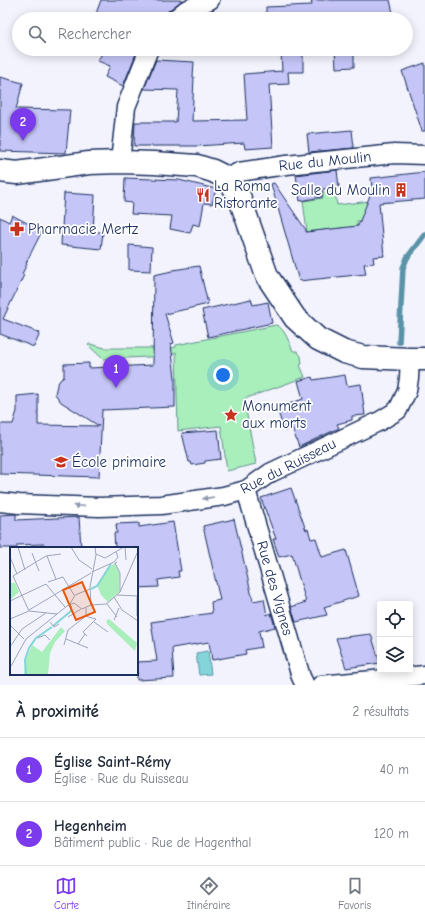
<!DOCTYPE html>
<html lang="fr">
<meta charset="utf-8">
<style>
body{margin:0;font-family:"Comic Neue",sans-serif;background:#f2f2f3;color:#1f2937}
.controls{position:absolute;right:12px;bottom:12px;display:grid;overflow:hidden;border-radius:4px;box-shadow:0 2px 10px #0003}
.controls button{width:36px;height:36px;display:grid;place-items:center;padding:0;border:0;border-bottom:1px solid #e0e1e3;background:#fff;color:#1f2937;font:20px sans-serif}
.you{position:absolute;left:223px;top:375px;width:14px;height:14px;margin:-10px;border:3px solid #fff;border-radius:50%;background:#1a73e8;box-shadow:0 0 0 6px #1a73e833}
.badge{display:grid;place-items:center;width:26px;height:26px;border-radius:50%;background:#7c3aed;color:#fff;font-size:13px;font-weight:700}
.pin{position:absolute;translate:-50% -33px;filter:drop-shadow(0 1px 2px #0008)}
.pin::after{content:'';position:absolute;top:21px;width:14px;height:12px;background:inherit;clip-path:polygon(0 0,100% 0,50% 100%)}
.list{margin:0;padding:0;list-style:none}
h2{display:flex;justify-content:space-between;align-items:center;height:52px;margin:0;padding:0 16px;font-size:17px}
h2 small{font-size:13px;font-weight:400;color:#747a83}
.list li{display:grid;grid-template-columns:26px 1fr auto;gap:12px;align-items:center;box-sizing:border-box;height:64px;padding:0 16px;border-top:1px solid #e0e1e3}
.list b{display:block;font-size:15px;white-space:nowrap}
.list p{margin:0;font-size:13px;white-space:nowrap;color:#747a83}
.list em{font-size:13px;font-style:normal;color:#747a83}
.icon{flex:none;width:22px;height:22px;fill:none;stroke:currentColor;stroke-width:2;stroke-linecap:round;stroke-linejoin:round}
.map{position:relative;flex:none;width:425px;height:685px;overflow:hidden}
.search{position:absolute;background:#fff;box-shadow:0 2px 10px #0003;left:12px;right:12px;top:12px;height:44px;display:flex;align-items:center;gap:10px;box-sizing:border-box;padding:0 14px;border-radius:22px;color:#747a83;font-size:15px}
.sheet{height:180px;background:#fff}
nav{display:flex;justify-content:space-around;align-items:center;box-sizing:border-box;height:56px;border-top:1px solid #e0e1e3;background:#fff;font-size:11px;color:#747a83}
nav a{display:grid;justify-items:center;gap:2px}
nav .on{color:#7c3aed}
.map>svg:first-child{display:block}
.green{fill:#a8efbb;stroke:#628f8c}
.water{fill:#84d5da;stroke:#5a93a8}
.lines{fill:none;stroke-linecap:round;stroke-linejoin:round}
.stream{stroke:#5a93a8;stroke-width:5.5}
.building{fill:#c5c5f7;stroke:#1b2f5e}
.minor-casing{stroke:#1b2f5e;stroke-width:21}
.major-casing{stroke:#1b2f5e;stroke-width:25}
.minor{stroke:#fff;stroke-width:18}
.major{stroke:#fff;stroke-width:22}
.oneway{fill:#8d97ae}
.labels{text-anchor:middle;dominant-baseline:central;stroke-width:3.5;stroke-linejoin:round;paint-order:stroke}
.street-label{font-size:15px;fill:#1b2f5e;stroke:#fff}
.poi-label{font-size:15px;fill:#1b2f5e;stroke:#fff;text-anchor:start}
.inset-river{fill:none;stroke:#84d5da;stroke-width:2}
.inset-road{fill:none;stroke:#9da5bd;stroke-width:1}
.view{fill:#e8590c;fill-opacity:0.15;stroke:#e8590c;stroke-width:2}
.inset-edge{fill:none;stroke:#1b2f5e;stroke-width:2}
</style>
<div class="map">
<svg width="425" height="685" viewBox="0 0 425 685">
<rect width="100%" height="100%" fill="#f3f3fd"/>
<filter id="ink" filterUnits="userSpaceOnUse"><feTurbulence type="fractalNoise" baseFrequency=".025" numOctaves="2"/><feDisplacementMap in="SourceGraphic" scale="8" xChannelSelector="R" yChannelSelector="G"/><feConvolveMatrix kernelMatrix="1 2 1 2 8 2 1 2 1" color-interpolation-filters="sRGB"/></filter>
<g filter="url(#ink)">
<g class="green">
<path d="M335 191 337 205 370 201 373 219 357 221V226L307 232 303 201 323 198 322 193Z"/>
<path d="M276 325C285 328 289 343 293 351H297L301 356 302 364 300 365 305 377 244 399 256 464 227 471 221 426 178 431 176 352 171 356 103 359 88 345 90 344 105 348H153L154 352 176 347V345Z"/>
</g>
<path class="water" d="M208 651 211 674 199 675 196 653Z"/>
<g class="lines">
<path class="stream" d="M399 342 403 268 407 258 425 234"/>
</g>
<g class="building">
<path d="M101 0H183L168 11 161 19H94Z"/>
<path d="M311 0H390L393 13 372 18V19H266V7L312 5Z"/>
<path d="M104 49H138L123 86 105 77 110 66 98 61Z"/>
<path d="M283 49H303V72H288L289 84 269 85 273 147 245 149 244 143 197 146H134L135 122H176L178 90 144 89 156 60 194 62 193 77H194L192 121 247 120 244 74 282 71 281 52H283Z"/>
<path d="M335 49H354V67L336 68Z"/>
<path d="M425 63V131H422L402 71Z"/>
<path d="M0 77 23 83 16 109 70 110 66 153 0 151Z"/>
<path d="M352 130 354 148 309 152 307 134Z"/>
<path d="M337 170 339 187 323 189 322 197 300 201 296 175Z"/>
<path d="M425 172V199L379 203 384 256 373 257 374 263 364 264 366 274 299 281 271 184 274 183 306 230V232L358 226 372 190 371 178Z"/>
<path d="M125 178 179 180 216 189 212 204 204 203 200 226 193 224 190 233 170 229 172 216 131 214 132 203 124 202Z"/>
<path d="M64 193 95 195 93 232H103L101 249 61 245Z"/>
<path d="M12 215 42 231 26 263 27 264 22 274 24 275 3 319 40 333 34 347 0 334V217L9 222Z"/>
<path d="M129 245 152 247 151 271 129 270Z"/>
<path d="M199 266 208 304 165 314 174 343 171 344 175 378V407L102 410 99 477 0 474V424H13L17 411V396L38 394V425L99 426 61 402 55 394 57 385 60 380 64 377V364L89 363V368L153 365 154 275 172 271 173 270Z"/>
<path d="M251 299 253 305 268 302 272 323 208 337 202 310Z"/>
<path d="M345 375 347 386 361 384 365 415 352 416V420L337 424 339 428 299 447 292 428 284 431 277 408 303 399 298 381 312 377 313 380Z"/>
<path d="M218 430 221 459 205 461V463L192 465 191 462H189L182 433Z"/>
<path d="M291 488 306 530 308 529 311 539 316 538 322 557 346 550 359 596 324 607 327 615 296 622 291 607 306 602 292 554 279 557 273 539H276L261 498Z"/>
<path d="M16 514V520L79 517 81 548H44V544L17 545V548H0V515Z"/>
<path d="M234 519 253 601 264 599 267 615 271 613 275 627 259 631 262 647 245 650 246 654 212 660 209 642 172 648 174 678 137 680V662L157 661 151 622 212 613 211 602 220 600 203 526Z"/>
<path d="M173 522 181 571H178L179 577 158 580 159 587 137 588V548H115L114 533H117L116 524 139 523V527Z"/>
<path d="M371 634 380 663 346 668 336 638Z"/>
</g>
<g class="lines">
<defs>
<g id="minor">
<path d="M175 19 186 10 210 0"/>
<path d="M120 162 126 107 149 49"/>
<path d="M227 178 239 172 286 165 375 156 394 154 425 155"/>
<path d="M246 490 301 677 305 685"/>
<path d="M0 502 19 504 99 507 161 505 224 496 246 490 270 473 380 421 398 410 407 391 409 378 410 359"/>
<path d="M321 685 425 675"/>
</g>
<path id="major" d="M0 171 17 173 89 163 120 162 154 163 197 166 213 171 227 178 238 193 267 276 295 318 318 339 344 352 363 357 410 359H425"/>
</defs>
<use href="#minor" class="minor-casing"/>
<use href="#major" class="major-casing"/>
<use href="#minor" class="minor"/>
<use href="#major" class="major"/>
</g>
<defs><path id="oneway-solid" d="M-6-.8H1V-3.2L6.5 0L1 3.2V.8H-6Z"/></defs>
<g class="oneway">
<use href="#oneway-solid" transform="translate(208 498) rotate(172)"/>
<use href="#oneway-solid" transform="translate(79 506) rotate(-178)"/>
</g>
</g>
<defs>
<symbol id="building-bare" viewBox="-9 -9 18 18"><path d="M-4-6H4V6H1V3H-1V6H-4ZM-2.5-4.3h1.7v1.8h-1.7ZM.8-4.3h1.7v1.8H.8ZM-2.5-1h1.7V.8h-1.7ZM.8-1h1.7V.8H.8Z" fill="#c8321e" stroke="#fff" stroke-width="2.5" paint-order="stroke"/></symbol>
<symbol id="restaurant-bare" viewBox="-9 -9 18 18"><path d="M-5-6h1v4h1v-4h1v4h1v-4h1v5L-1.5 .5V6h-2V.5L-5-1ZM5-6V6H3V1.5H1.5Q1.5-4 5-6Z" fill="#c8321e" stroke="#fff" stroke-width="2.5" paint-order="stroke"/></symbol>
<symbol id="pharmacy-bare" viewBox="-9 -9 18 18"><path d="M-2-6h4v4h4v4h-4v4h-4v-4h-4v-4h4Z" fill="#c8321e" stroke="#fff" stroke-width="2.5" paint-order="stroke"/></symbol>
<symbol id="sight-bare" viewBox="-9 -9 18 18"><path d="M0-6L1.8-2.2L6-1.7L2.9 1.2L3.7 5.4L0 3.3L-3.7 5.4L-2.9 1.2L-6-1.7L-1.8-2.2Z" fill="#c8321e" stroke="#fff" stroke-width="2.5" paint-order="stroke"/></symbol>
<symbol id="school-bare" viewBox="-9 -9 18 18"><path d="M0-5L7-2L0 1L-7-2ZM-4 1L0 2.5L4 1V4Q0 6-4 4Z" fill="#c8321e" stroke="#fff" stroke-width="2.5" paint-order="stroke"/></symbol>
</defs>
<g fill-rule="evenodd">
<use href="#building-bare" x="391" y="180" width="20" height="20"/>
<use href="#restaurant-bare" x="193" y="185" width="20" height="20"/>
<use href="#pharmacy-bare" x="7" y="219" width="20" height="20"/>
<use href="#sight-bare" x="221" y="405" width="20" height="20"/>
<use href="#school-bare" x="51" y="452" width="20" height="20"/>
</g>
<g class="labels">
<g class="street-label">
<text transform="translate(325 161) rotate(-6)">Rue du Moulin</text>
<text transform="translate(288 466) rotate(-27)">Rue du Ruisseau</text>
<text transform="translate(275 588) rotate(74)">Rue des Vignes</text>
</g>
<g class="poi-label">
<text x="214" y="186">La Roma<tspan x="214" dy="17">Ristorante</tspan></text>
<text x="390" y="190" text-anchor="end">Salle du Moulin</text>
<text x="28" y="229">Pharmacie Mertz</text>
<text x="242" y="406">Monument<tspan x="242" dy="17">aux morts</tspan></text>
<text x="72" y="462">École primaire</text>
</g>
</g>
<g transform="translate(10 547)">
<rect width="128" height="128" fill="#f3f3fd"/>
<path d="M105 16 110 27 109 45 98 55 91 48 87 38 97 22ZM0 36H5L9 45 0 53ZM99 72 127 96 125 104 98 78 96 74ZM51 80 55 84 45 95 40 106 38 128H14L15 115 22 98 32 105Z" fill="#a8efbb"/>
<path class="inset-river" d="M81 42 87 39 101 17M43 79 61 64V59M16 128 15 113 19 101 26 91 42 80"/>
<path class="inset-road" d="M8 0 15 23M61 0 69 13 82 22M115 0 116 13M22 6 29 24M86 7 95 11 114 0M37 9 46 32M0 10 7 27M107 15 105 16 110 26V45M82 25 104 15 108 10 106 5M38 35 53 30 64 48M107 48 128 49M104 50 112 63 128 74M127 50V69M0 54 36 37 55 60M60 57 65 48 80 42M97 57 107 70M81 58 80 40 86 8 85 0M19 63 81 26M19 64 3 29 36 9 51 7M75 69 86 72 73 85 77 89M58 70 71 62M0 72 19 64 47 67M104 73 109 61M40 75 44 80 49 77M84 75 98 85M0 78 14 92M28 91 35 88 40 93M56 92 78 101M68 97 75 87M54 98 58 83 76 69V61M0 100 12 82 36 66M0 121 16 92 57 59 64 56 72 62 81 58 96 57 101 53 110 45 128 4"/>
<path class="view" d="M72 35 85 65 66 73 53 43Z"/>
<rect width="128" height="128" class="inset-edge"/>
</g>
</svg>
<div class="controls">
<button><svg class="icon" aria-label="locate" viewBox="0 0 24 24"><circle cx="12" cy="12" r="6"/><path d="M12 2v4M12 18v4M2 12h4M18 12h4"/></svg></button>
<button><svg class="icon" aria-label="layers" viewBox="0 0 24 24"><path d="M12 4l9 5-9 5-9-5zM3 14l9 5 9-5"/></svg></button>
</div>
<div class="you"></div>
<div class="pin badge" style="left:116px;top:388px">1</div>
<div class="pin badge" style="left:23px;top:141px">2</div>
<div class="search"><svg class="icon" aria-label="search" viewBox="0 0 24 24"><circle cx="10" cy="10" r="6"/><path d="M15 15l6 6"/></svg>Rechercher</div>
</div>
<section class="sheet">
<h2>À proximité<small>2 résultats</small></h2>
<ul class="list">
<li><span class="badge">1</span><div><b>Église Saint-Rémy</b><p>Église · Rue du Ruisseau</p></div><em>40 m</em></li>
<li><span class="badge">2</span><div><b>Hegenheim</b><p>Bâtiment public · Rue de Hagenthal</p></div><em>120 m</em></li>
</ul>
</section>
<nav>
<a class="on"><svg class="icon" aria-label="map" viewBox="0 0 24 24"><path d="M3 6l6-2 6 2 6-2v14l-6 2-6-2-6 2zM9 4v14M15 6v14"/></svg>Carte</a>
<a><svg class="icon" aria-label="directions" viewBox="0 0 24 24"><path d="M12 3l9 9-9 9-9-9zM9 14v-3h6M13 9l2 2-2 2"/></svg>Itinéraire</a>
<a><svg class="icon" aria-label="saved" viewBox="0 0 24 24"><path d="M7 4h10v16l-5-4-5 4z"/></svg>Favoris</a>
</nav>
